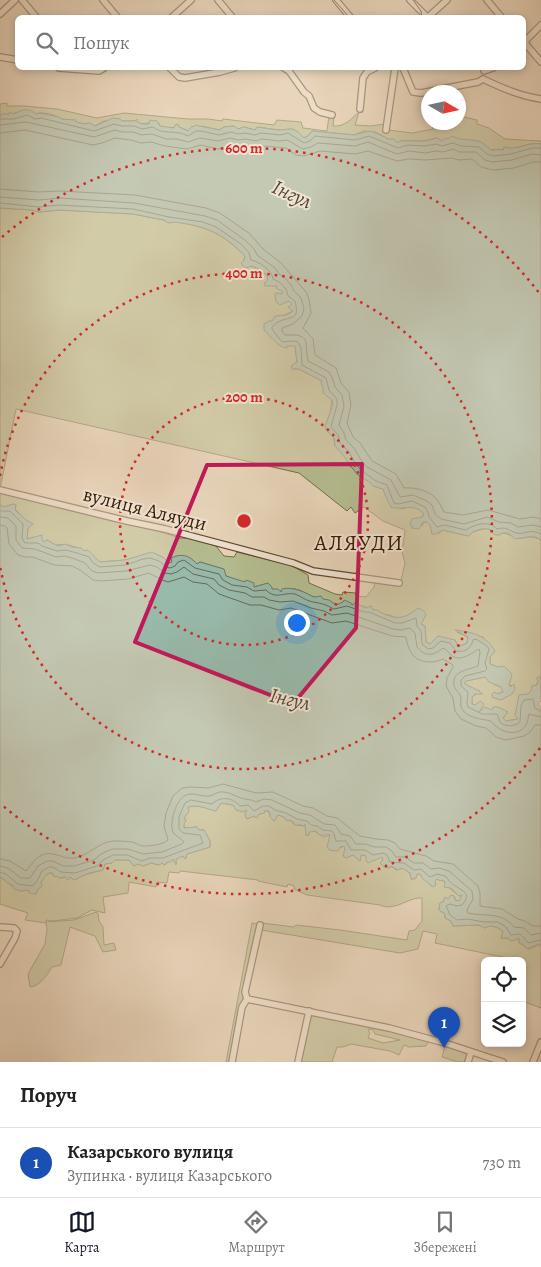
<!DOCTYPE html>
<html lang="uk">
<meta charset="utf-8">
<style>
body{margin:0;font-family:Alegreya,serif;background:#f6f6f6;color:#222}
.controls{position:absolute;right:15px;bottom:15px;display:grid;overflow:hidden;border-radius:8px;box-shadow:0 2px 8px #0003}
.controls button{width:45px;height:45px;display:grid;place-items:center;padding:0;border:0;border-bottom:1px solid #e0e0e0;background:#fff;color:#222;font:25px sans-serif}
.compass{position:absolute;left:421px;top:85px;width:45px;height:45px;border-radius:50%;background:#fff;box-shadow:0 2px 8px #0003;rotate:99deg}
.you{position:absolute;left:296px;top:622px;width:18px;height:18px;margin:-12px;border:4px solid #fff;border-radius:50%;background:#1a73e8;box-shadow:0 0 0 8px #1a73e833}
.badge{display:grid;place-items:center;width:32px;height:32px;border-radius:50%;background:#111827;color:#fff;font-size:16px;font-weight:700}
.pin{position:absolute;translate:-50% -41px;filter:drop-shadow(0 1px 2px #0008)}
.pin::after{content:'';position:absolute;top:26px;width:18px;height:15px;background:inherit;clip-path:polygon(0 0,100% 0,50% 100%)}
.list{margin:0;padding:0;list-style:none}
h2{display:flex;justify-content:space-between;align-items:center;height:65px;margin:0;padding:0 20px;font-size:21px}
h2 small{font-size:16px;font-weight:400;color:#767676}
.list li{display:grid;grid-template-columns:32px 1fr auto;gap:15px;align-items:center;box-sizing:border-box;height:70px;padding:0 20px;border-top:1px solid #e0e0e0}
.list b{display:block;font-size:19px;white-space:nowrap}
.list p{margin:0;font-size:16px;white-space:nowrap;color:#767676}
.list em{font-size:16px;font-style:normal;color:#767676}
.icon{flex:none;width:28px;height:28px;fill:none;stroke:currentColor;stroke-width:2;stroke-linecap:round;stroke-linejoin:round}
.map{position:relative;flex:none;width:541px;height:1062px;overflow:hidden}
.search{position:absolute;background:#fff;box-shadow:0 2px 8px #0003;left:15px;right:15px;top:15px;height:55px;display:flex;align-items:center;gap:12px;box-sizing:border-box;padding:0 18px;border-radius:8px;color:#767676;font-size:19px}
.sheet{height:135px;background:#fff}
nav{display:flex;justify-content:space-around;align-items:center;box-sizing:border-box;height:70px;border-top:1px solid #e0e0e0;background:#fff;font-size:14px;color:#767676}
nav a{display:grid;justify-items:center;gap:2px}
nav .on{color:#111827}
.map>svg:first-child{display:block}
.green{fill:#b5be91;stroke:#756c4a;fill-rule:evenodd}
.water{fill:#98baab;stroke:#707a68}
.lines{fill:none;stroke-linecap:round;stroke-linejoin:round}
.shore{stroke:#666a57;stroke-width:1}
.minor-casing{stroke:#624831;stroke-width:8}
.minor{stroke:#f1e4d3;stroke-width:5.5}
.tram{stroke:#351903;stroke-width:1}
.marked{fill:none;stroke:#c2185b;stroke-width:4;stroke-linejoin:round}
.ring{fill:none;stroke:#d62828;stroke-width:2.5;stroke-dasharray:2.5 5}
.labels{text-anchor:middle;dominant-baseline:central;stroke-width:4;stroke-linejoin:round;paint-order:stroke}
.street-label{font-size:20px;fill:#351903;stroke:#f1e4d3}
.water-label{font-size:21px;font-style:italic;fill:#534935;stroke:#f1e4d3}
.quarter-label{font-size:22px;letter-spacing:1px;fill:#351903;stroke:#f1e4d3}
.centre{fill:#d62828;stroke:#f1e4d3;stroke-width:2.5}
.ring-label{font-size:15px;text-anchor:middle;font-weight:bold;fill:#d62828;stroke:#f1e4d3;stroke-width:4;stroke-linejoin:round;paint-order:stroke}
</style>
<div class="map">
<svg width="541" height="1062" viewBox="0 0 541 1062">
<rect width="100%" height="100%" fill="#e9d6bb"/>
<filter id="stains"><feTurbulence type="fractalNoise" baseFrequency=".004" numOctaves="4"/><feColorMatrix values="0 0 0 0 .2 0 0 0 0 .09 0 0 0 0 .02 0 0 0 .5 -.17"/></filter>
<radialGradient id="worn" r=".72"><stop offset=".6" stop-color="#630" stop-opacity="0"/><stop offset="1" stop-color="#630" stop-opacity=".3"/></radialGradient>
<g class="green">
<path d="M7 103V106H24L57 109 97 118 124 113 188 119H208L222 121 223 119 274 125 277 120 301 122 303 128 327 131 329 115 334 116 333 126C345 127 351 119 359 112L355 125 371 126 384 124 388 130 412 133 433 129 432 123 458 122 459 116 477 120V124L489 128 505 139 541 141V144C529 142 522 147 511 149 493 152 469 148 454 137L442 141 436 138 425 141H400L398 144 375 132 364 131 354 135 312 131 308 136 303 138C293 125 291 130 278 130 272 129 264 128 258 127L255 130 244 127 238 129 233 126 224 127 219 130 202 126 189 131 179 127 167 128 160 126 159 123 155 122 142 124 135 121H122L120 119 104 121 95 126 88 123 85 124 61 119C56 115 42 111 36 114 20 107 17 116 2 114L0 116V104Z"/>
<path d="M0 208 32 210 39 212 59 210 133 214 164 220 170 223 173 221C206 227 220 231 245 256L244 260C251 267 260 270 268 276V285L278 286 277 288 283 292 282 294 277 293 283 303 289 301 292 304 293 311 280 317 271 336C276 343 286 347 295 345L297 362 294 364V369H299L322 381 332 400 330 413 326 424 334 438 335 446 345 455 350 466 356 471 376 487 384 489V492L402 509 411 506 423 511 424 514 420 518 422 526 424 522H427L430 524 432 531 439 533 443 530 468 536 473 532 486 528 499 535 502 533C508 533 512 537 517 538 528 539 529 534 541 540V680L540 677 537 679 538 682C533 691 523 701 517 709L518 719 506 721 503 719 507 712 493 710 479 712 475 705 472 704V697L480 691 473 689 464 683 466 681 485 677 495 685 501 687 504 691 492 697 501 700 508 694 513 686 509 685 511 679 498 667 490 664V657L483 637 457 632 468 637 467 643 458 647 455 640H434L430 644 426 642 425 626 421 624 424 618 416 611C410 613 405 620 397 618 392 617 391 614 385 615 375 608 347 601 336 605 328 599 322 600 314 597 307 595 302 590 295 589 281 587 282 598 265 584L254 587 226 576 223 569 200 562 197 564 179 557 171 558 172 562 169 563C153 545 142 558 124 560 116 561 108 561 100 562 89 554 82 548 68 545 62 544 58 546 52 544L51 542 47 540 44 542 37 537 27 539 28 528 26 521 15 509 16 505 14 504 4 507 0 505V492L152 529 180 538H193L216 546 224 556 234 557 237 552 291 565 308 575 309 583 335 594 342 595 343 592 356 593V596L366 597 374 587 375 582 401 581 405 563 402 552 405 530 383 521 364 507 355 513 351 507 347 511 299 473 16 409 0 489Z"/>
<path d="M221 803 233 805 236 810 244 811 246 809 247 811 245 815 247 819 254 816 256 818 259 814 264 813 265 811H268L271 818 274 821 278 815 284 817 286 820 292 821 293 824 303 826 305 824 306 835H309V832L312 830 324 837 330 835V849L335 850 344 846 345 849 343 856 346 858 353 855 360 861 361 855H364L371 861 382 857 383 858 382 862 390 868 391 866 396 870 404 868 410 874 411 879H415L417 874H420C423 879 429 881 431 886L436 885 435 881 437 879 444 881 448 887 459 896 462 895 459 901 455 900V897L451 895 449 899 445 897 443 902 440 903 439 910 445 914V918L451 921 453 926 479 925 485 928C491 924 498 927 503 932L501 938H507L512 941 519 938V943L529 949 538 945H541V1008L522 1001V961L435 943 437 934 423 931 418 949 400 953 261 930 262 923 294 927 296 925 340 930 407 940 409 931 415 930 422 921V898C408 897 395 912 380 905L307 895 294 889V886L288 884 287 887 258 881V880L180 871 179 873 169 872 167 883 157 882 156 887 129 882 128 893 103 897 105 913 92 910 77 918 53 921 46 920V922L74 920 96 912 98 913 99 921 103 927 104 945 114 943 116 950 103 952 95 936 70 927 61 965 52 967C47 975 40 986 30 987L28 974 45 944 47 929 46 923 25 920 28 913 0 904V877L16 889 21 891 28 890 36 894C39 886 43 873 52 873L54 877 56 875 60 878 69 877 75 880 81 876 103 870 105 864 112 863 115 860H129L134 866 138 864 143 866 151 863 159 865 162 863 164 865 173 859 176 864V859L181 856 186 858 187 854 210 847V841L204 830H199L197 827 184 828V823L186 820 184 818 189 811 188 807C197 804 207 808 216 811Z"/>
<path d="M252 923 258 924 243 998 240 1006 230 1062H226Z"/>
<path d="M309 1014 389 1030 429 1041 426 1046 409 1047 404 1045 399 1055 390 1051 351 1044 343 1047H337L332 1062H299ZM368 1029 373 1030 375 1034 400 1040 383 1043 368 1038 370 1033Z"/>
<path d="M445 1046 467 1053V1062H458L442 1057Z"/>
</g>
<g class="water">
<path d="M23 110H30L36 114 39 113 59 117 61 119 76 120V122L85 124 90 123 95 126 113 118 120 119 122 121H135L137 119V122L142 124H149L150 120 155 121 156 120 160 126 174 128 175 125 178 124 179 127 188 131 192 126 193 127 195 125 219 130 224 127 234 126 238 129 244 127 255 130 257 127C264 128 271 129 278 130 291 130 292 125 304 138L308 136 312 131 354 135 370 131 385 137 388 139H394L398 143 400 141H425L437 138 442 141 445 138 448 139 452 136C464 142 470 138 481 142 485 144 488 149 494 151L495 149 503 150 504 147C516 151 527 142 541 144V540L534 536 515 539 508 533H502L499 535H495L491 530C483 527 474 530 468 536L443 530 436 534H432L430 525 427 522H423L419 529 412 528 410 524 412 519 422 517 424 514C414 502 403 511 391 507 387 500 385 495 383 489L373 486C369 480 362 479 357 474 349 464 344 455 335 446L334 438 327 431 325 427 333 404 332 400 323 393V388L321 383 322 381 299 369H292L291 366 297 362 295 346H287V348C277 347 271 336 264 330V324L269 321H272L275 316 287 315 293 311 288 307 292 304 289 301 280 305 276 302 275 293 282 294 283 292 276 288 277 286H265L264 283 267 281 268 276C261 271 254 263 246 268L243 266 241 263 244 260 245 256C228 238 211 228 187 224 180 223 174 221 168 223L164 220 133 214 59 210 39 212 32 210 0 208V116L4 113 8 115 10 112 13 114Z"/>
<path d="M14 504 16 505 15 510 26 520 33 524 28 528 27 539 42 535V540L44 542 47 540 58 546 66 544 71 547 81 548 84 551 87 550C94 554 94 558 100 562L125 560 152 552 164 558 169 563 172 562 171 558C182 553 189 555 197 564L200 562 224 569 226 576 245 582 246 580 254 583V587L268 583 272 587V589H278L281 592 282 589C293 586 306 593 314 597L321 596 323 599 329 600 336 605 343 602 344 600 351 603 352 605 355 603 366 608 371 606 373 610C379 609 379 612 384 614 398 620 406 618 418 608 423 610 425 611 426 615L421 624 424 626H425L426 642 430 644 438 636 455 640 458 647 467 643 468 637 455 630C472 632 486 635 495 651L490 657V664L498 667 504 666 512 674 509 685 511 687 514 684 515 689 512 694 501 700 492 697V694L494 692 498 694 503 692 501 687 489 682 485 677 466 681 464 683C471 688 478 689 483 694H475L472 697V704L475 705 480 701 484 704 479 712 485 707 492 710 493 707H498L508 712 503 718 506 721 518 719 515 715 519 695 528 694 531 691 532 686 537 685 538 682 537 677H540L541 701 538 704 541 708V945L538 944 527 949 522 943H519V938L512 941 507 938H501L503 932C499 927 491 924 485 928L479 925 453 926 451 921 445 918V914L439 910 440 903 443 902 445 897 448 899 451 895 454 896 455 900 459 901 462 895 459 896 451 888 444 887 445 882 443 880 440 881 437 879 435 881 436 885 433 887 422 878 420 874H417L416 878 411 879 410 873 402 868 398 870 391 866 390 868 384 867 380 863 383 860 382 857 368 863 366 861V856L364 855H361L360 861 353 855 346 858 343 856 345 849 344 846 340 847 338 851 329 850 327 847 330 835C322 834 321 838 316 831L309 832V835H306L305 824 303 826 299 824 296 826 292 821 286 820 284 817 278 815 274 821 270 817V812L266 810 264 812 265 813 259 814 257 818 254 816 247 819 245 815 247 810 243 812 236 810 233 805 221 803 216 811C206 809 199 804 188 807L189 811 184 818 186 821 184 823V828L197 827 199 830H204L210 841V847L187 854 185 859 183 856 176 859V865L173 859 171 862H167L165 865 162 863 159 865 151 863 143 866 138 864 134 866 129 860H115L112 863 105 864 103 870 89 873 74 880 70 877 68 880 65 877 59 878 57 876 55 877 52 873C46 872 45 878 41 882L42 886 38 889 36 894 29 893 28 890 21 891 14 889 12 885 6 882 4 879 0 877V505L4 507Z"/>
</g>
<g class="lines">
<g class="shore">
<path d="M0 119H14L27 115 35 119 41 118 94 131 114 124 122 126H134L142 129 153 127C162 134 170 131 179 133 182 133 185 135 188 136L196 131H201L219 135 231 132 238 134 245 133 255 135 261 133 280 135 288 133 304 143 310 141 315 136 355 140 369 136 398 148 408 145 425 146 436 144 442 146 453 143 461 146 479 147 487 154 493 156 511 154 532 148H541"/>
<path d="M0 125 26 122 94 137 115 130 122 132H133L142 135 152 134 166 139H177L188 142 200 138 218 141 230 138 238 140 246 139 256 141 262 139 279 141 287 140 303 149 311 147 318 143 355 146 368 142 397 154 409 151 425 153 436 151 443 152 453 149 460 152H476L485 160 492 162 512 160 532 154 541 155"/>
<path d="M0 133 25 130 93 145 102 143 115 138 131 140 141 143 151 142 165 146 187 149 201 145 218 149 230 147 255 148 264 146 286 148 296 155 304 156 320 151 355 154 368 151 397 161 409 159 425 160 452 158 459 160 472 159 481 167 493 170 514 168 533 162H541"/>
<path d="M0 189 39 192 60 191 135 195 206 208 220 213 250 234 263 249 281 263 306 292 309 299 311 313 303 328 313 339 315 355 336 368 341 383 349 392 351 405 347 423 353 437 360 443 372 461 396 474 404 488C416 487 431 491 438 501 440 504 442 508 444 512L463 515 488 510 520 519 533 517 541 519"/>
<path d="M0 197 39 200 60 198 134 203 205 216 217 220 245 240 254 249 257 255 275 268 279 274 285 278 291 285 294 291 301 298 304 309 302 316 293 324 282 328V331L285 335C312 334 304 341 308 361L329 372 332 377 335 387 342 395 344 406 339 425 344 433 346 440 354 448 361 460 367 467 391 480 400 497 413 495 427 501 432 505 435 514 441 519 464 524 487 517 499 522 511 523 518 527 533 525 541 527"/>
<path d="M0 203 39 207 59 205 133 209 169 217 203 222 216 227 241 244 249 253 251 260C260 262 272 270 273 279 281 282 287 288 288 296L295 301C300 321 292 315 278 322 276 323 274 325 272 327V329L282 342 294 341 298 342 301 348 302 365 326 378 329 390 337 399V405L331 427 338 435 340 443 349 452 355 463 361 470 376 481 387 485 394 503 398 504 412 501 425 507 428 512 429 517 437 527 444 525 466 530C475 524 489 520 497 529 507 526 508 531 517 533 525 535 529 528 541 534"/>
<path d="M0 511H10L23 524 22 538 25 543H38L42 546 57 551 66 550 77 553 89 557 93 563 100 567 126 565 143 559 150 558 159 561 166 567 170 568 175 566 178 562 184 560 195 568 219 574 223 580 232 585 247 587 254 591 266 590C276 600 283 592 295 594 301 596 306 601 313 602 321 603 327 605 334 609L347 606 364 612H369L395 623H402L416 618 417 626 421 631 422 644 428 649 433 648 441 641 450 643 456 651C465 653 471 648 473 640L476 639 487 646 489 649 485 663 487 669 485 671 465 676 461 680V686L468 692 467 703 468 707 482 714H497L500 722C505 727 514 727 520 722L521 706 524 700 533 699 535 708 541 711"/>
<path d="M0 517 8 518 16 526V540L22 548 35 549 56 557 65 556 75 559 85 563 92 571 98 573 126 571 150 565 157 567 165 573 171 574 177 572 184 567 193 574 214 579 219 585 229 590 245 593 252 597H264L269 600 280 602 293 601 311 608 324 611 332 615 347 613 393 629 401 630 410 628 415 633 417 647C426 658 434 655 443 648 448 650 448 653 452 656 462 662 471 653 479 649L480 652 478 666C469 670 451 670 454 686 455 690 459 692 460 695 462 698 460 703 461 707 465 718 482 719 491 721 498 731 517 739 526 725 528 722 528 717 529 714L541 717"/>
<path d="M0 525 5 526 7 528 9 544 18 555 25 557H33L54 565 72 566 80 570 93 580 101 581 128 579 149 573 160 579 168 582 184 577 193 582 207 584 219 594 250 605H261L279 610 291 608 332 623 346 621 392 636 406 637C407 641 407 645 409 648 415 664 431 664 443 659L453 665V667L447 678 446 686 453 698 455 711 461 719 476 726 486 728 496 737 506 740 524 736 530 732 535 725H541"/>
<path d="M0 859 10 861 26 871C31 865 34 859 42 855 54 850 63 860 75 858 89 855 99 842 113 841 119 841 126 841 132 842 136 843 140 846 143 846 151 846 162 845 168 840L164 826 166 813 173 796 182 788 191 787 208 788 223 784 256 793 273 792 303 806 313 808 327 816 337 818 360 836 376 839 388 840 395 843 400 849 426 856 434 861 453 864 478 886 480 893V906L502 909 518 919 525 921 533 926H541"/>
<path d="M0 866 8 868 21 878H30L38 866 47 861H53L63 866H74L94 860 101 854 112 849H128L143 854 162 852 182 844 184 842C181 838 176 837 173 832 169 823 176 799 186 795 194 792 202 797 209 796 213 796 216 792 220 792 227 791 235 796 241 798 247 800 251 799 256 802L264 799 272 800 300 813 310 815 324 824 335 825 341 834 350 836 356 844H366L374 847H386L391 850 396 857H405L414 863H423L431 869 439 868 449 871 472 891 473 899 467 910 468 913C484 917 501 911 514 927L524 928 531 935 541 933"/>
<path d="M0 872 6 874 18 884 32 886 36 883 42 871 49 867H53L61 872 75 873 97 866 103 860 113 855H127L142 861 150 858H163L203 843 200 835 183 833 179 829V817L185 803 191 800 212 804C220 796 232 797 240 806L248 805 254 811 263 806H269L275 810 286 813 297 819 307 821 311 825 317 826 323 830 332 831 334 834 336 841H346L351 850H365L373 855 383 853 387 855 390 862 404 863 414 870 421 869 430 877 437 874 445 876C447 877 448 880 450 882 458 890 474 891 462 905L457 906 450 904 446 906 450 915 457 920 467 919 484 922H498L506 927 511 935C524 933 520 934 528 943L541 940"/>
</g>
<defs>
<g id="minor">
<path d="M22 0 37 18"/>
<path d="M103 0 118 18"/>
<path d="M218 0 233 18"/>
<path d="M336 0 351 18"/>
<path d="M410 0 428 18"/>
<path d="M487 0 502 18"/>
<path d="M0 14 15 0"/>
<path d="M171 18 191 0"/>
<path d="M427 18 447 0"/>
<path d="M524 42 541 62"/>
<path d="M524 45 527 39 541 25"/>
<path d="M0 57 18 60"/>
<path d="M59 68 99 71 104 68"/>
<path d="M170 68 179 77 185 78 220 72 234 68"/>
<path d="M284 68 289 71 304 92 309 96 314 108 320 112 332 115"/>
<path d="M403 68 413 92 421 93 478 82 483 79C502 88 520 96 541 99"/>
<path d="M484 71 493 68"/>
<path d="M360 109 363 78 367 72 375 68"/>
<path d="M386 130 395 68"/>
<path d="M0 490 127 521 165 529 293 563 313 571 399 583"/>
<path d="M0 927 14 928 17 931 15 938 0 964"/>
<path d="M247 999 389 1028 445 1043 503 1062"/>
<path d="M232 1062 242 1007 247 999 245 992 260 925"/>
<path d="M298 1062 309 1011"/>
<path d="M468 1062 471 1052"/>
<path d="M533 1062 541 1042"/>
</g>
</defs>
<use href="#minor" class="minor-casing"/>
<use href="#minor" class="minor"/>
<g class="tram">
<path d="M334 0 350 18"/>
<path d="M413 0 421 11 422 18"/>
</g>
</g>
<path d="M0 0H541V1062H0ZM362 464 356 628 293 704 135 642 207 465Z" fill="#e9d6bb" fill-opacity=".55" fill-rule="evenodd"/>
<path class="marked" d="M362 464 356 628 293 704 135 642 207 465Z"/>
<g class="ring">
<circle cx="244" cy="521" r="124"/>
<path d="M0 476A248 248 0 1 1 0 566"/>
<path d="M540 748A373 373 0 0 1 2 805M2 237A373 373 0 0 1 540 294"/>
</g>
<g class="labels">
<g class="street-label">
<text transform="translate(145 509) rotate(14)">вулиця Аляуди</text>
</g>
<g class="water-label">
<text transform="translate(292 194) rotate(25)">Інгул</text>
<text transform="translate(290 699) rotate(13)">Інгул</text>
</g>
<g class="quarter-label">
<text x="359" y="543">АЛЯУДИ</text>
</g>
</g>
<circle cx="244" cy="521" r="8" class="centre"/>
<g class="ring-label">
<text x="244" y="153">600 m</text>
<text x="244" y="278">400 m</text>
<text x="244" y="402">200 m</text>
</g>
<rect width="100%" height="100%" filter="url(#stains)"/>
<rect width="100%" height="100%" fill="url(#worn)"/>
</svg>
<div class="controls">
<button><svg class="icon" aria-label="locate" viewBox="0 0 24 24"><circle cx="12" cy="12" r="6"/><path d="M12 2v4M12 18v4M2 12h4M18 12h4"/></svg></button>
<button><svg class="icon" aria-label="layers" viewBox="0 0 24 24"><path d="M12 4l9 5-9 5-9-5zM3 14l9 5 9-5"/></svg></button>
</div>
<svg class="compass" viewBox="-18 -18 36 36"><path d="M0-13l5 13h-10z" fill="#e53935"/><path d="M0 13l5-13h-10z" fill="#767676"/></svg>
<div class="you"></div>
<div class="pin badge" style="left:444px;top:1048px;background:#1a4fb4">1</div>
<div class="search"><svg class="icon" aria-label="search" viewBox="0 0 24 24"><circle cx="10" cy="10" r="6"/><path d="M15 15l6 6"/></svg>Пошук</div>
</div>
<section class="sheet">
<h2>Поруч<small></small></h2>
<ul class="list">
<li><span class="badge" style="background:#1a4fb4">1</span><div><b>Казарського вулиця</b><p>Зупинка · вулиця Казарського</p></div><em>730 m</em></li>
</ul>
</section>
<nav>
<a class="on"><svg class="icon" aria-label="map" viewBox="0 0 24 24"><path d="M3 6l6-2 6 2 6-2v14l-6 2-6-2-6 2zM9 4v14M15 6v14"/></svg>Карта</a>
<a><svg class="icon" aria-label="directions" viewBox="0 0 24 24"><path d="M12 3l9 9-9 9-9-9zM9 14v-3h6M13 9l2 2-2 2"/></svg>Маршрут</a>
<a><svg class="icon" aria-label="saved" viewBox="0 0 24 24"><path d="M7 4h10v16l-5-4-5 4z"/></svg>Збережені</a>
</nav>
